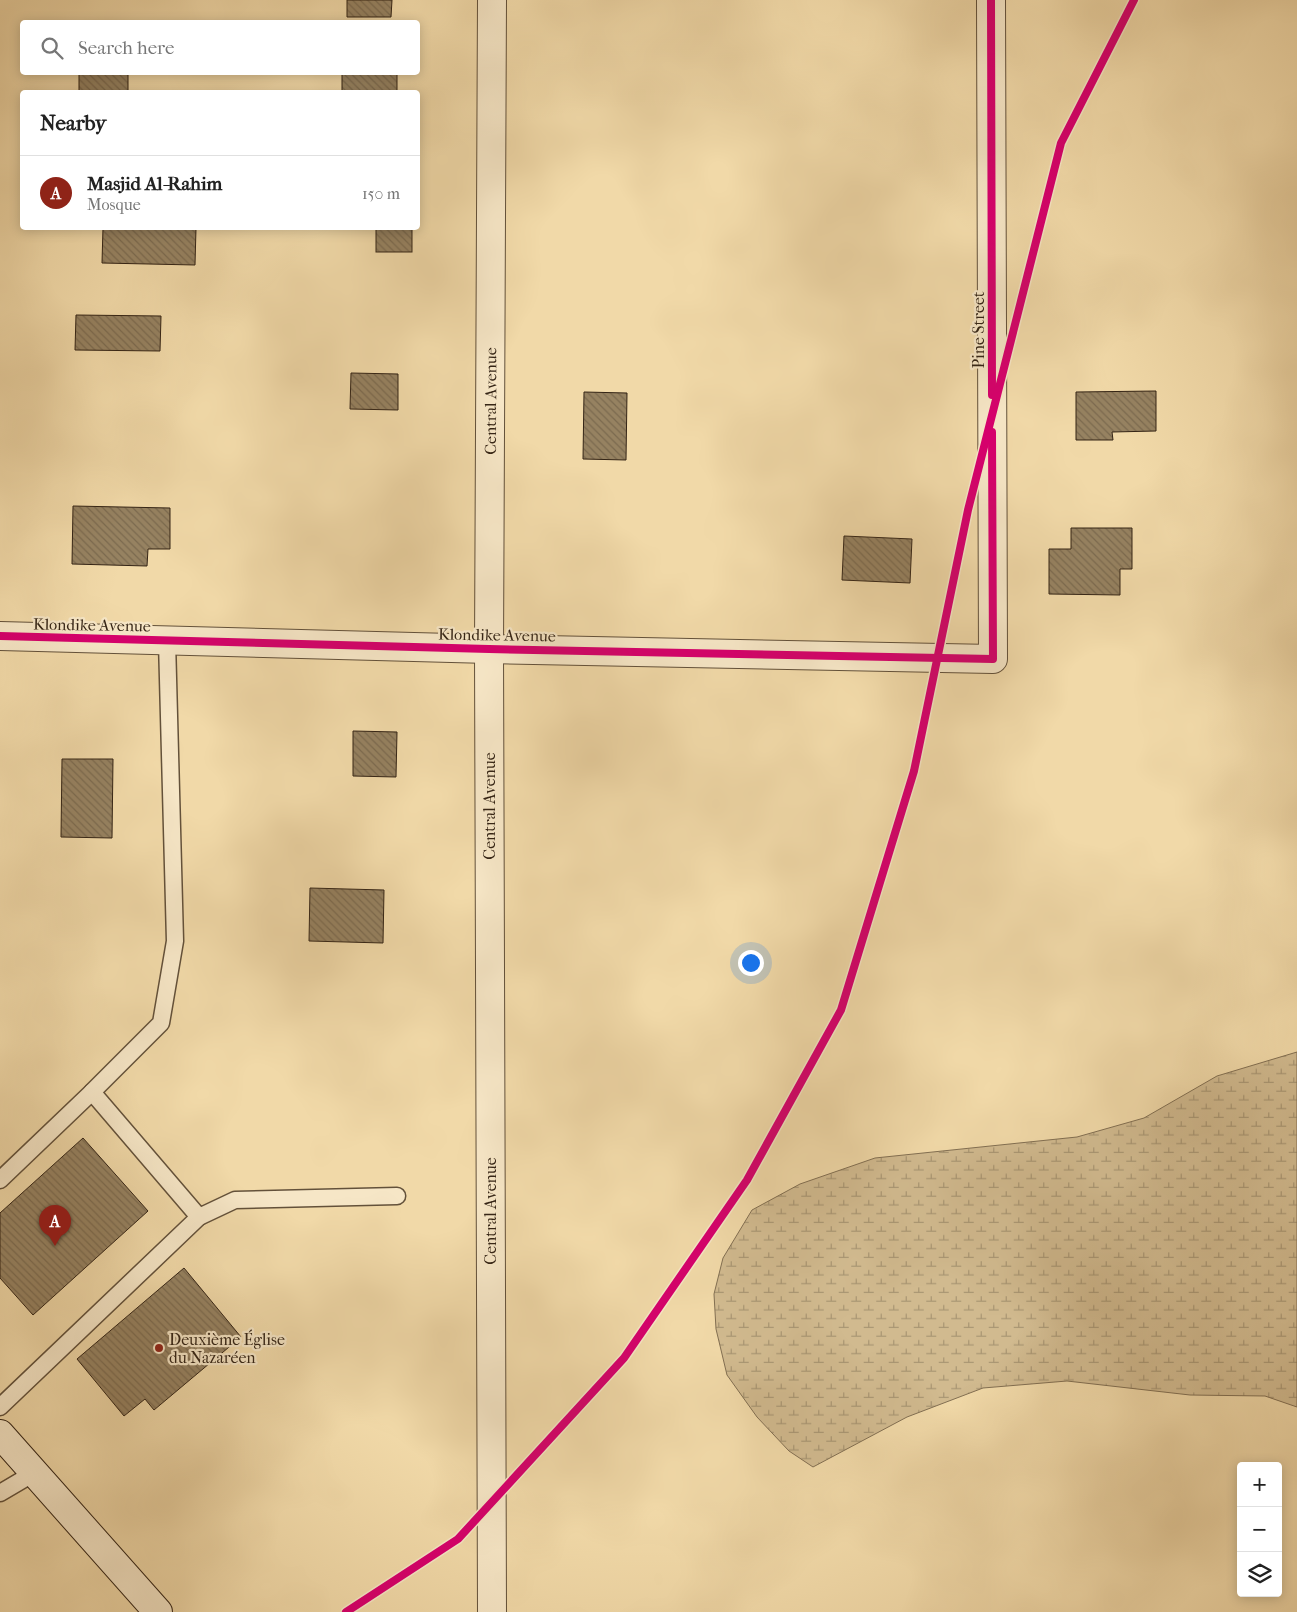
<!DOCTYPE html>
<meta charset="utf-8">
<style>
body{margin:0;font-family:"IM FELL French Canon",serif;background:#f6f6f6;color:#222}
.controls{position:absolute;right:15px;bottom:15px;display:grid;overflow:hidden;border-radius:5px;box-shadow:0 2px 12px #0003}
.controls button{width:45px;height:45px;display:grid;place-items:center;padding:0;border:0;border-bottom:1px solid #e0e0e0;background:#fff;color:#222;font:25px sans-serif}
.you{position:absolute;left:750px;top:962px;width:18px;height:18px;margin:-12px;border:4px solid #fff;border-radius:50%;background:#1a73e8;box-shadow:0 0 0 8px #1a73e833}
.badge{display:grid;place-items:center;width:32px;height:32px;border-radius:50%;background:#8f2418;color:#fff;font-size:16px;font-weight:700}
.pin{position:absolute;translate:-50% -41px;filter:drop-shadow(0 1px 2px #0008)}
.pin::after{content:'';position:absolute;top:26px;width:18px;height:15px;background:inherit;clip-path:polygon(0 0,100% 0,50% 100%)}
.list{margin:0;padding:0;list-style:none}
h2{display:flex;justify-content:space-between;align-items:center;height:65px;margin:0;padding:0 20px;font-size:21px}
h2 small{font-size:16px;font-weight:400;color:#767676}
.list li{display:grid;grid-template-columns:32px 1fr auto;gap:15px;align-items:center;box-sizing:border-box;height:75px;padding:0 20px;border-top:1px solid #e0e0e0}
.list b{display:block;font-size:19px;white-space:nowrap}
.list p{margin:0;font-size:16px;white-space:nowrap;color:#767676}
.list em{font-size:16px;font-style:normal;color:#767676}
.icon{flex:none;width:28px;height:28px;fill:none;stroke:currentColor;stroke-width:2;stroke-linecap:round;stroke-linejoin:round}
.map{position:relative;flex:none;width:1297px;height:1612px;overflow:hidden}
.search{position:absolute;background:#fff;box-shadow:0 2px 12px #0003;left:20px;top:20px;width:400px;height:55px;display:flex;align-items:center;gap:12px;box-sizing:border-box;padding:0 18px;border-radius:5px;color:#767676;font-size:19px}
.panel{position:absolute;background:#fff;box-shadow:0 2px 12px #0003;left:20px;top:90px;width:400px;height:140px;border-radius:5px}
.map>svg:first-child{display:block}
.wetland{fill:url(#wetland-marsh);stroke:#826f52}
.building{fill:url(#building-back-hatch);stroke:#342415}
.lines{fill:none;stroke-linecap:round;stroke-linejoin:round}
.service-casing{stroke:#63513a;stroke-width:19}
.minor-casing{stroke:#63513a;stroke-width:30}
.secondary-casing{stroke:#342415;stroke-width:30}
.service{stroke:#f6e6c6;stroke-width:16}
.minor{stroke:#f6e6c6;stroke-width:28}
.secondary{stroke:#f6e6c6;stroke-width:28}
.cycleway-casing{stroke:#f6e6c6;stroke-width:11}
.cycleway{stroke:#d6006c;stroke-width:8}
.poi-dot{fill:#8f2418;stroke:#f6e6c6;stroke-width:2}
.labels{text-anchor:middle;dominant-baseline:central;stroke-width:4.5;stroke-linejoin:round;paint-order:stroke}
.street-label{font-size:16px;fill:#342415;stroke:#f6e6c6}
.poi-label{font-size:16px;fill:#342415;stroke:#f6e6c6;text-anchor:start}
</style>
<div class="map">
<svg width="1297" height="1612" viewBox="0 0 1297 1612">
<defs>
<pattern id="wetland-marsh" width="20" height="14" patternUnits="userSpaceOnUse" patternTransform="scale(1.25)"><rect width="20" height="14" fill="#d1ba8f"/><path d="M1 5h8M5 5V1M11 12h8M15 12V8" fill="none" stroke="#aa9774"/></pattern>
<pattern id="building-back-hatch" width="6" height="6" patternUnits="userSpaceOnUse" patternTransform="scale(1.25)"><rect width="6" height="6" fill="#968261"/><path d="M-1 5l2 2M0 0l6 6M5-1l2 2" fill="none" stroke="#7b6a4f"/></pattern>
</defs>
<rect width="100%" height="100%" fill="#f1d9a8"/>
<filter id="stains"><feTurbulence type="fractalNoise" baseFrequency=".004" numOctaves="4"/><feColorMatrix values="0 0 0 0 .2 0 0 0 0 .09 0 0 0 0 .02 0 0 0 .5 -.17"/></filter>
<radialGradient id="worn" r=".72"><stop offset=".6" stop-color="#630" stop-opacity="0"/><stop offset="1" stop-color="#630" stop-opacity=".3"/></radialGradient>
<path class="wetland" d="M1297 1052V1407L1265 1396 1190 1395 1067 1381 983 1388 907 1417 813 1467 789 1451 757 1417 727 1375 716 1329 714 1294 723 1258 752 1210 800 1184 875 1158 1077 1137 1144 1118 1217 1076Z"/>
<g class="building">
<path d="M347 0H392L391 17H347Z"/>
<rect x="79" y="72" width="49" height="20"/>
<rect x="342" y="72" width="55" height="20"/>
<path d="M103 228H196L195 265 102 263Z"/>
<rect x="376" y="228" width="36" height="24"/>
<path d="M76 315 161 316 160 351 75 350Z"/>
<path d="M351 373 398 374V410L350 409Z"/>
<path d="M1156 391V431L1112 432 1113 440H1076V392Z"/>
<path d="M584 392 627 393 626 460 583 459Z"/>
<path d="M73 506 170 508V549H148L147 566 72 564Z"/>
<path d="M1071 528H1132V569H1120V595L1049 594V549H1071Z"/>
<path d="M844 536 912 539 910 583 842 580Z"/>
<path d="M353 731 397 732 396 777 353 776Z"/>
<path d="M62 759H113L112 838 61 837Z"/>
<path d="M310 888 384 890 383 943 309 941Z"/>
<path d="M83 1138 148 1211 33 1315 0 1278V1213Z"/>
<path d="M184 1268 241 1337 154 1410 145 1399 124 1416 77 1359Z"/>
</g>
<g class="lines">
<defs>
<g id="service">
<path d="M92 1092 161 1023 175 941 167 641"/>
<path d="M0 1180 92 1092 199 1217"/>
<path d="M0 1407 199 1217 235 1200 397 1196"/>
<path d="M0 1493 34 1473"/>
</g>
<g id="minor">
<path d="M0 636 489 649 993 659 991 0"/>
<path id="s1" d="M492 1612 489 649 492 0"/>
</g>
<path id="secondary" d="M0 1434 158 1612"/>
</defs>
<use href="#service" class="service-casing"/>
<use href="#minor" class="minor-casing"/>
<use href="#secondary" class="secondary-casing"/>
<use href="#service" class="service"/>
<use href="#minor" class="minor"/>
<use href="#secondary" class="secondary"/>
<defs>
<g id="cycleway">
<path d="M991 0 992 395"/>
<path d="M0 636 489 649 993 659 992 432"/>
<path d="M346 1612 458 1539 624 1358 747 1180 841 1010 914 771 968 510 1061 143 1134 0"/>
</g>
</defs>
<use href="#cycleway" class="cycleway-casing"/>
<use href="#cycleway" class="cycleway"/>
</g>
<circle class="poi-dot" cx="159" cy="1348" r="5"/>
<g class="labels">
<g class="street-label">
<text transform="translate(978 330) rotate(-90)">Pine Street</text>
<text stroke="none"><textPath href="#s1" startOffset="1211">Central Avenue</textPath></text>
<text transform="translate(92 625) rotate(1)">Klondike Avenue</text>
<text transform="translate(497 635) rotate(1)">Klondike Avenue</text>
<text transform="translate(489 806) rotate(-90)">Central Avenue</text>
<text transform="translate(490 1211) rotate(-90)">Central Avenue</text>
</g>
<g class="poi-label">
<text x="169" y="1339">Deuxième Église<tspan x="169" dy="18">du Nazaréen</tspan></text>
</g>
</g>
<rect width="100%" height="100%" filter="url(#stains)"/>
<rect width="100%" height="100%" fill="url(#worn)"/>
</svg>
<div class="controls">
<button>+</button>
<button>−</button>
<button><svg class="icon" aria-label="layers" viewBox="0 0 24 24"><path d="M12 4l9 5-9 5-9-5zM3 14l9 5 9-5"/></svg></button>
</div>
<div class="you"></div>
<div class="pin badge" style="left:55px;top:1246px">A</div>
<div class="search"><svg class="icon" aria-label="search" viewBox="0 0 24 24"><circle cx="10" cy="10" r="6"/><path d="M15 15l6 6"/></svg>Search here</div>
<section class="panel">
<h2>Nearby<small></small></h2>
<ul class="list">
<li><span class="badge">A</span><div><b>Masjid Al-Rahim</b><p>Mosque</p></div><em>150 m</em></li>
</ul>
</section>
</div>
